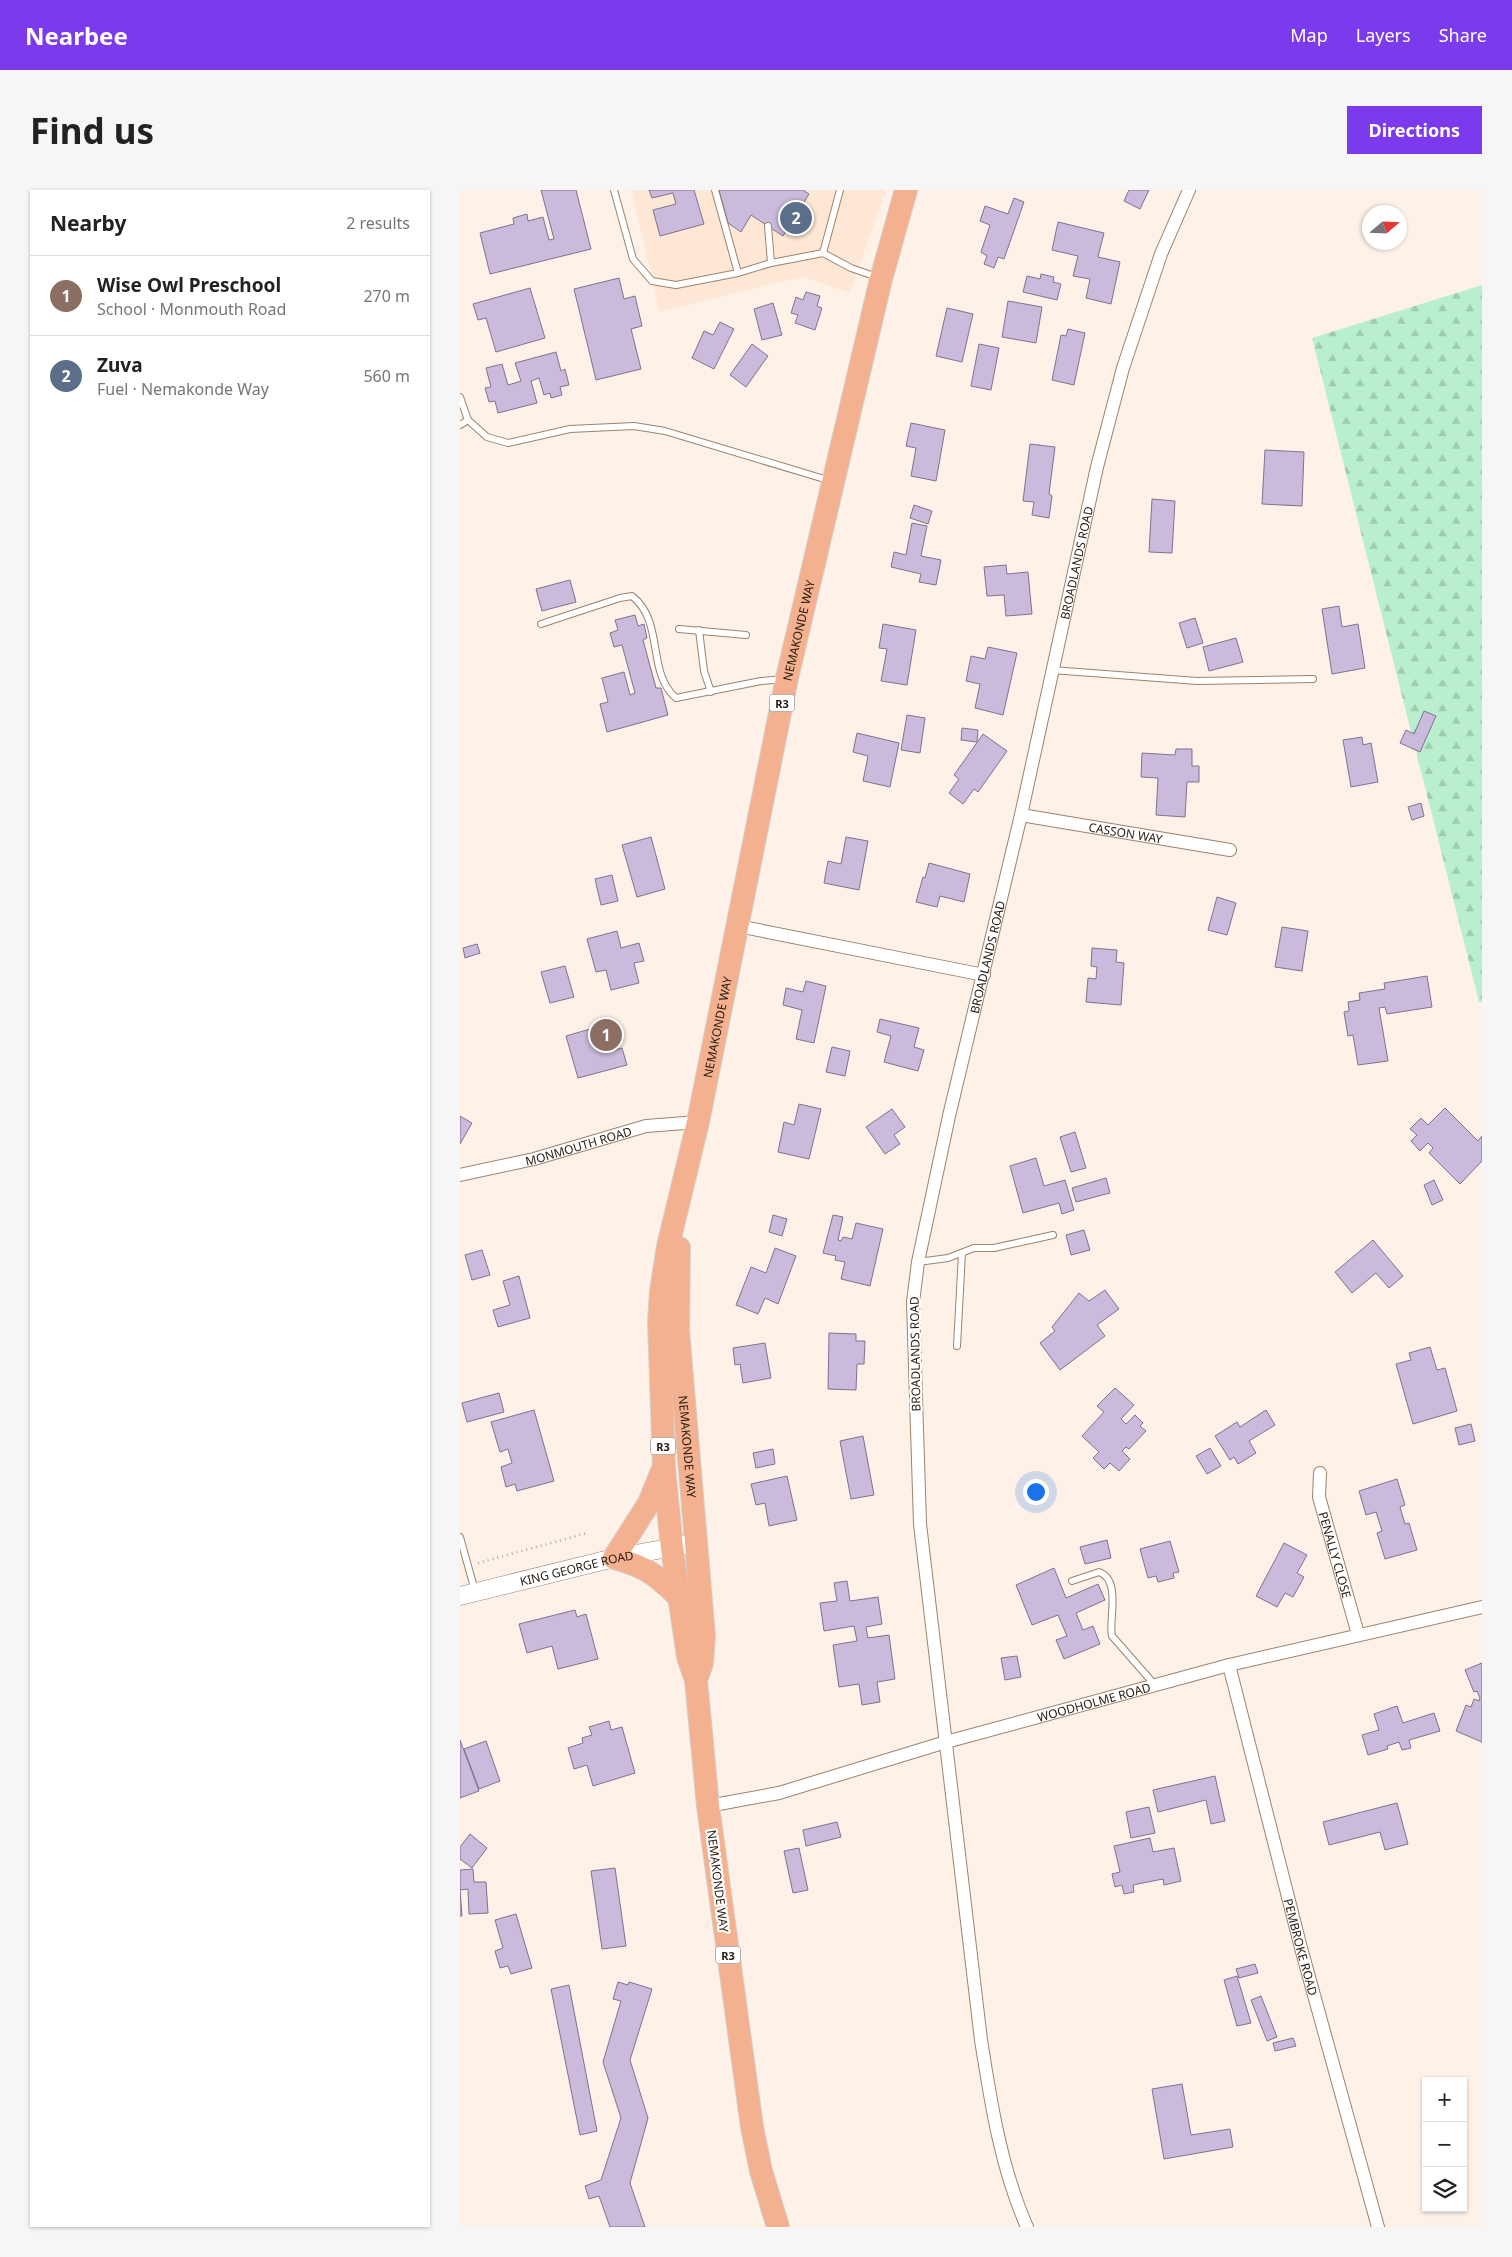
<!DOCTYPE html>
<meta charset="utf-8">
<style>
body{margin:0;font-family:"Noto Sans",sans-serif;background:#f6f6f6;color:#222}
.controls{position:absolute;right:15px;bottom:15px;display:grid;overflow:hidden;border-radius:0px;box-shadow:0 1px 4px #0004}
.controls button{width:45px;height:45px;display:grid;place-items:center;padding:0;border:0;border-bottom:1px solid #e0e0e0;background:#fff;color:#222;font:25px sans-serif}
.compass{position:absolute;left:902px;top:15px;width:45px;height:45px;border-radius:50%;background:#fff;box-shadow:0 1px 4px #0004;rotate:71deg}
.you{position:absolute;left:575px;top:1301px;width:18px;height:18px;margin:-12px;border:4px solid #fff;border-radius:50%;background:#1a73e8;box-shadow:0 0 0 8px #1a73e833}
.badge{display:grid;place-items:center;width:32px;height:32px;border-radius:50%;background:#7c3aed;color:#fff;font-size:16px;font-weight:700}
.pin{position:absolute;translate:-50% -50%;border:2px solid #fff;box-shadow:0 1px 5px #0006}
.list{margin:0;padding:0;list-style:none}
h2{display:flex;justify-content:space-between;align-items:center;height:65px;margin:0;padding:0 20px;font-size:21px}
h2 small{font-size:16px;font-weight:400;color:#767676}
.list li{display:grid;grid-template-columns:32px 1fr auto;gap:15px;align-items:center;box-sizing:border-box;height:80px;padding:0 20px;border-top:1px solid #e0e0e0}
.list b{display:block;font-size:19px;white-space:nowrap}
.list p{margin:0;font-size:16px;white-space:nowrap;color:#767676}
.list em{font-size:16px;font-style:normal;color:#767676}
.icon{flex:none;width:28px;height:28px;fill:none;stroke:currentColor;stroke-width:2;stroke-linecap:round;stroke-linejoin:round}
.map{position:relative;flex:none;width:1022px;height:2037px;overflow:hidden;border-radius:0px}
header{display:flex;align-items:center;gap:30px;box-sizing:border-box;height:70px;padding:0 25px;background:#7c3aed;color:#fff}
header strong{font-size:24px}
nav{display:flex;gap:28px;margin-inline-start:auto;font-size:18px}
.intro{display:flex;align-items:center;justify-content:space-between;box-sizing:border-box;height:120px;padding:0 30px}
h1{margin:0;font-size:35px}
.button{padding:12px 22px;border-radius:0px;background:#7c3aed;color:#fff;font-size:18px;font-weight:700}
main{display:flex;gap:30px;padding:0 30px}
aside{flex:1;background:#fff;border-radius:0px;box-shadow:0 1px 4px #0004}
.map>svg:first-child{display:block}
.built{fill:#fee8d5}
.forest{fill:url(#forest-firs)}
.building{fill:#cabadb;stroke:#80718f}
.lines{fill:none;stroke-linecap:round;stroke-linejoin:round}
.lane-casing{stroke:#9e826a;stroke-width:8}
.street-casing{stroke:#9e826a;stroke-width:14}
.secondary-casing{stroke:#9e826a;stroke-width:19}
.highway-casing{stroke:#d3d1cf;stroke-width:24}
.path{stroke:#b2a69d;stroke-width:2.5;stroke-dasharray:1 4;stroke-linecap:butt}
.lane{stroke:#fff;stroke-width:6}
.street{stroke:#fff;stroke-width:12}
.secondary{stroke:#fff;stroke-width:18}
.highway{stroke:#f3b18f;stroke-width:22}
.labels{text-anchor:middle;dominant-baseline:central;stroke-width:4.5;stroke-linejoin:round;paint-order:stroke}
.shield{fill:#fff;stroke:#665f58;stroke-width:1}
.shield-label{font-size:11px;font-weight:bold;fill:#251a11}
.street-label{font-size:12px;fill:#251a11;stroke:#fff}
</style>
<header>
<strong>Nearbee</strong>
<nav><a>Map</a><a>Layers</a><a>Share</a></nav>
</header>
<div class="intro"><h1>Find us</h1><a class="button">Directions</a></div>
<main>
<aside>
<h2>Nearby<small>2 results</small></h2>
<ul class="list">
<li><span class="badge" style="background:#8d6e63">1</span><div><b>Wise Owl Preschool</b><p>School · Monmouth Road</p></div><em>270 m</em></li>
<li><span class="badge" style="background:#5c6f8a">2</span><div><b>Zuva</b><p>Fuel · Nemakonde Way</p></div><em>560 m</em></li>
</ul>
</aside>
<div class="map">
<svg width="1022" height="2037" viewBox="0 0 1022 2037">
<defs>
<pattern id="forest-firs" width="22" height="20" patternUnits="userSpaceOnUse" patternTransform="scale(1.25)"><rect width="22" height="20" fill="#b9efce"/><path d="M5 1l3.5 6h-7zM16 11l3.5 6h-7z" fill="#9fccb0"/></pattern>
</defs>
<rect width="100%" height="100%" fill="#fef2e8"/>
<path class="built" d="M171 0H426L390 103 342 87 200 122Z"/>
<path class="forest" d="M1022 95V812H1019L852 148Z"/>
<g class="building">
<path d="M81 0H116L131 59 30 84 20 43 54 34 53 28 67 24 68 31 83 27 89 50 94 49Z"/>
<path d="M189 0H234L244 34 200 46 193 20 216 14 213 3 192 8Z"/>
<path d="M259 0H343L349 4 323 46 291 25 281 42 268 33Z"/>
<path d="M669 0H689L680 19 664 11Z"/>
<path d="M554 8 564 12 544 69 538 67 534 78 524 74 527 66 521 62 530 35 520 31 525 16 548 24Z"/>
<path d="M598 32 644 43 638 67 660 72 651 114 626 108 630 89 613 86 618 66 592 60Z"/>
<path d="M581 84 594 87 593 92 601 94 597 110 563 102 567 86 580 89Z"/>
<path d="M159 88 164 109 175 106 182 136 171 139 181 179 136 190 114 99Z"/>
<path d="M70 98 85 148 36 162 26 128 18 130 13 114Z"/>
<path d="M346 102 360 106 357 116 362 118 355 140 335 133 338 125 331 123 336 107 343 110Z"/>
<path d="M548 111 582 117 576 153 542 147Z"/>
<path d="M313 113 322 145 302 150 294 119Z"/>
<path d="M487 118 513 124 502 172 476 166Z"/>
<path d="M260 132 274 139 254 179 232 168 244 141 253 145Z"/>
<path d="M608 139 625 143 614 195 592 190 601 145 606 146Z"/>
<path d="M292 154 308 166 286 197 270 185Z"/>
<path d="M519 154 539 158 531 200 511 196Z"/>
<path d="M96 162 101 181 105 179 109 195 100 197 102 205 91 208 90 203 84 205 79 188 71 191 77 213 38 223 35 211 29 212 25 198 31 197 26 178 42 174 48 195 61 191 55 173Z"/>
<path d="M451 233 485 240 476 291 451 286 456 258 446 256Z"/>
<path d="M570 254 595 257 589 304 592 306 589 328 572 325 574 312 563 311Z"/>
<path d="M805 260 844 262 842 316 802 314Z"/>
<path d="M692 309 715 311 712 363 689 362Z"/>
<path d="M454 315 472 321 468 334 450 328Z"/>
<path d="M452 333 467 336 461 366 481 370 476 395 459 392 461 384 431 377 434 362 446 365Z"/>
<path d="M546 375 547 384 568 382 572 424 546 426 544 405 527 406 524 377Z"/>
<path d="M110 390 116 412 82 421 76 399Z"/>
<path d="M879 416 882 437 898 434 905 478 872 484 862 419Z"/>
<path d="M175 425 178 436 184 434 187 448 183 450 196 498H201L208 525 147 542 140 514 148 512 142 488 164 482 170 505 175 503 162 455 154 457 150 443 158 440 155 430Z"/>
<path d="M735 428 743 453 727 458 719 433Z"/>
<path d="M423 434 456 440 447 495 421 491 427 459 419 458Z"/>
<path d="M776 448 783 472 749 481 743 457Z"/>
<path d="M528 457 557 463 543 525 515 518 520 494 506 491 511 466 525 469Z"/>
<path d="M964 521 976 526 960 562 940 553 946 540 954 544Z"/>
<path d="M447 525 465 528 460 563 441 560Z"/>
<path d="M502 538 518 540 517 552 501 550Z"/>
<path d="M397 543 439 553 430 597 403 591 408 566 393 562Z"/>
<path d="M523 544 547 561 518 602 514 599 503 614 489 603 499 589 494 585Z"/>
<path d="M902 547 903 555 911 553 918 592 891 597 883 550Z"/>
<path d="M716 559H732V576H739V592H727L725 627 696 625 698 588 681 587 682 563 715 565Z"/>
<path d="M961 613 964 626 952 630 948 617Z"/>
<path d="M191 647 205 699 177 707 162 655Z"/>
<path d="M386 647 408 651 399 700 364 693 368 671 381 674Z"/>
<path d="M469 673 510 684 504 712 480 706 477 717 456 712 463 687 465 688Z"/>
<path d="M152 685 158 711 141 715 135 689Z"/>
<path d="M757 707 776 713 767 745 748 740Z"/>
<path d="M822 737 848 741 842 781 815 777Z"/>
<path d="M157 741 161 758 179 753 184 771 174 773 179 793 151 800 146 780 136 782 127 749Z"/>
<path d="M17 754 20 763 5 768 3 758Z"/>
<path d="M632 758 657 760 656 772 664 773 661 815 626 812 628 788 636 789 637 777 631 776Z"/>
<path d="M105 776 114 807 90 813 81 782Z"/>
<path d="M967 786 972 817 927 824 925 817 919 818 928 871 898 875 893 845 888 846 884 822 889 821 888 812 900 810 899 803 925 799 924 793Z"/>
<path d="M346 791 366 796 354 853 336 849 342 820 323 815 326 798 343 802Z"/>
<path d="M420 829 459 838 454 857 464 860 458 881 424 872 431 846 417 842Z"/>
<path d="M144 835 151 861 162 858 167 875 118 888 106 846Z"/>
<path d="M372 857 390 861 385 886 366 882Z"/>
<path d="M339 914 361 919 349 969 318 962 324 932 334 935Z"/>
<path d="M985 918 1018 951 1022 946V971L1000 994 969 963 973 958 968 953 960 961 951 951 957 945 950 939 961 928 968 935Z"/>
<path d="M432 919 445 937 434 945 440 954 425 964 406 937Z"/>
<path d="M0 926 12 933 0 954Z"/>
<path d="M615 942 626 978 611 982 600 947Z"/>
<path d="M576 968 584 996 605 990 614 1020 602 1024 599 1013 563 1023 550 976Z"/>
<path d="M646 988 650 1003 616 1012 612 998Z"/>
<path d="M974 990 983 1010 972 1015 964 995Z"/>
<path d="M313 1025 327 1029 322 1046 309 1042Z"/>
<path d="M373 1025 383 1027 378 1050 381 1051 383 1047 392 1049 396 1033 423 1039 410 1096 381 1089 385 1072 375 1070 376 1066 363 1063Z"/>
<path d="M624 1040 630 1060 611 1065 606 1045Z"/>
<path d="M913 1050 943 1086 929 1098 916 1083 892 1103 875 1082Z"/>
<path d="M315 1058 336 1066 318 1114 305 1108 298 1124 276 1115 291 1077 306 1083Z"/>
<path d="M22 1060 30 1085 12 1090 5 1065Z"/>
<path d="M59 1086 70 1128 38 1137 33 1120 50 1115 43 1091Z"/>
<path d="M645 1100 659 1119 637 1135 645 1146 600 1180 580 1153 595 1141 592 1137 619 1103 629 1111Z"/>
<path d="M369 1143 396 1144V1151H405L404 1174H397L396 1200 368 1199Z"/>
<path d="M305 1153 311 1188 283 1193 280 1174 275 1175 273 1158Z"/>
<path d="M970 1157 977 1180 985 1178 997 1221 953 1234 936 1174 951 1170 949 1163Z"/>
<path d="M655 1198 674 1215 661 1229 666 1234 675 1225 683 1233 680 1236 686 1241 669 1259 666 1257 662 1261 670 1269 659 1281 650 1273 644 1279 633 1268 639 1262 622 1246 644 1222 637 1216Z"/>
<path d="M39 1203 44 1222 7 1232 2 1213Z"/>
<path d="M74 1220 94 1291 57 1301 55 1294 46 1297 41 1277 52 1273 48 1259 40 1262 31 1232Z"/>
<path d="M806 1220 815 1235 789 1251 796 1263 778 1274 774 1267 770 1270 755 1246 777 1232 780 1237Z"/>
<path d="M1011 1234 1015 1251 999 1255 995 1238Z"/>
<path d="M403 1246 414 1305 391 1309 380 1251Z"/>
<path d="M750 1258 761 1276 747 1284 736 1266Z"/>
<path d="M313 1259 315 1274 296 1278 293 1263Z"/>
<path d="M327 1286 337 1330 309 1336 305 1313 296 1315 291 1294Z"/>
<path d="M937 1289 945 1315 940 1317 945 1334 949 1333 957 1360 925 1369 917 1343 922 1341 916 1322 906 1325 899 1301Z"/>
<path d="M647 1350 651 1368 625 1374 620 1357Z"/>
<path d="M710 1351 719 1382 713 1383 714 1388 698 1392 696 1386 688 1388 680 1359Z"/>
<path d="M824 1353 847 1365 837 1383 844 1387 833 1407 825 1403 817 1417 796 1406Z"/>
<path d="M594 1378 606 1408 638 1394 645 1410 616 1423 623 1440 633 1436 640 1454 604 1469 596 1450 607 1446 598 1425 572 1435 556 1395Z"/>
<path d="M387 1391 390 1411 418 1407 422 1434 406 1437 408 1448 429 1445 435 1489 417 1492 420 1512 402 1515 399 1494 379 1497 373 1455 397 1451 394 1436 364 1441 360 1413 377 1411 374 1393Z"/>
<path d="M115 1420 117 1427 126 1424 138 1469 98 1479 92 1456 67 1463 59 1434Z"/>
<path d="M557 1466 561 1487 545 1490 541 1468Z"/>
<path d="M1022 1473V1552L996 1541 1006 1515 1011 1517 1014 1509 1019 1511 1020 1508 1017 1501 1014 1502 1005 1480Z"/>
<path d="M937 1516 943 1533 974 1523 980 1541 949 1550 951 1558 942 1560 939 1552 927 1556 928 1559 908 1565 902 1545 919 1540 914 1524Z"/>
<path d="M149 1531 151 1540 162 1537 175 1583 133 1596 127 1575 114 1579 108 1558 123 1553 122 1548 132 1545 129 1537Z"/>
<path d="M0 1550 19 1601 0 1608Z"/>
<path d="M26 1551 40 1591 19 1599 4 1559Z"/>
<path d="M755 1586 765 1631 751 1634 746 1610 698 1622 693 1600Z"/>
<path d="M937 1613 948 1654 925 1660 920 1642 869 1655 863 1632Z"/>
<path d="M689 1617 695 1643 671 1648 666 1622Z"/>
<path d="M377 1632 381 1647 346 1656 343 1640Z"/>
<path d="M10 1644 27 1658 12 1678 0 1669V1657Z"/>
<path d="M690 1648 693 1662 714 1658 721 1691 704 1695 703 1689 673 1695 674 1702 664 1704 662 1695 655 1697 652 1684 660 1682 654 1656Z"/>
<path d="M339 1658 348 1700 333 1703 324 1661Z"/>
<path d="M155 1678 166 1756 142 1759 131 1681Z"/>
<path d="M13 1679 14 1692H26L28 1723 9 1724 8 1699 0 1700 2 1726H0V1680Z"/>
<path d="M56 1724 72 1778 51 1784 48 1776 40 1778 35 1761 43 1758 35 1730Z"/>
<path d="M795 1774 798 1783 779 1788 776 1779Z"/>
<path d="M777 1786 791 1833 777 1836 764 1790Z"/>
<path d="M158 1792 168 1795 169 1792 192 1799 170 1870 188 1928 170 1993 185 2037H150L139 2006 129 2009 125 1996 141 1990 161 1928 143 1872 161 1811 153 1809Z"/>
<path d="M109 1795 137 1941 120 1945 91 1799Z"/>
<path d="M801 1806 817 1847 807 1851 791 1810Z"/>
<path d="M833 1848 836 1856 815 1861 813 1853Z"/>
<path d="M722 1894 731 1945 770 1939 773 1957 704 1969 692 1899Z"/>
</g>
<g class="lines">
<defs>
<g id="lane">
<path d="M154 0 173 69 192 91 216 95 278 83 311 73 363 63 391 78 417 87"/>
<path d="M255 0 278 83"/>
<path d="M308 36 311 73"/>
<path d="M363 63 380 0"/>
<path d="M0 207 8 230 27 247 48 253 110 239 174 236 205 241 371 291"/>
<path d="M0 235 8 230"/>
<path d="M81 434 160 408 172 406C205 432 186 482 216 508L301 491 323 489"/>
<path d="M219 439 286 445"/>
<path d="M239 440 244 481 251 502"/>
<path d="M592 480 737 491 853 489"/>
<path d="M458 1072 488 1068 514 1058H534L593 1045"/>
<path d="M497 1156 502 1063"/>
<path d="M0 1347 15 1401"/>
<path d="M612 1391 639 1382C662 1390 648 1432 652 1446L695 1495"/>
</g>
<g id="street">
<path id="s1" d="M561 625 770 660"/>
<path d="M278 736 524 785"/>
<path id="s2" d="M0 985 74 969 186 936 238 932"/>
<path id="s3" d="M860 1283 859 1307 898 1444"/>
<path id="s4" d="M769 1475 841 1758 918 2037"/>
<path id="s5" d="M248 1616 319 1603 486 1552 769 1475 1022 1417"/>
<path id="s6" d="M567 2037C541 1978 531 1914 521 1850L460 1334 453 1112 458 1072 489 926 561 625 637 277 663 178 701 64 729 0"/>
</g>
<g id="secondary">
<path id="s7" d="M0 1406 154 1368 235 1353"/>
</g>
<g id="highway">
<path id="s8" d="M219 1058 218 1140 244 1446 242 1473 236 1490"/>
<path d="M202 1281 189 1313 154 1368C186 1377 195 1384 218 1406"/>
<path id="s9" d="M318 2037 301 1981 292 1937 248 1616 236 1490 228 1467 212 1358 204 1278 199 1131 201 1101 208 1056 238 932 327 488 421 89 446 0"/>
</g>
</defs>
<use href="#lane" class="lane-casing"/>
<use href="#street" class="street-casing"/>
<use href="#secondary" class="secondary-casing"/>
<use href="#highway" class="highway-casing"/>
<path class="path" d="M18 1373 127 1343"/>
<use href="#lane" class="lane"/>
<use href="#street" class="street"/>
<use href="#secondary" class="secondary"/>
<use href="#highway" class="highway"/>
</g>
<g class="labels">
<g class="shield">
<rect x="309.5" y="504.5" width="25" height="17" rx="4"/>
<rect x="190.5" y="1247.5" width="25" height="17" rx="4"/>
<rect x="255.5" y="1756.5" width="25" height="17" rx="4"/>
</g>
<g class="shield-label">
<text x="322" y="513">R3</text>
<text x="203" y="1256">R3</text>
<text x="268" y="1765">R3</text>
</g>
<g class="street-label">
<text stroke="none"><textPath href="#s6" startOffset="1692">BROADLANDS ROAD</textPath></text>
<text stroke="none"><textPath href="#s9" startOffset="1621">NEMAKONDE WAY</textPath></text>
<text stroke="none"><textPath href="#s1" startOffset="106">CASSON WAY</textPath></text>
<text stroke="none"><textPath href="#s6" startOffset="1288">BROADLANDS ROAD</textPath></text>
<text stroke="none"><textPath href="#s9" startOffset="1216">NEMAKONDE WAY</textPath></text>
<text stroke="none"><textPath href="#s2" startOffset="122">MONMOUTH ROAD</textPath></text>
<text transform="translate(455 1164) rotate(-91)">BROADLANDS ROAD</text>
<text stroke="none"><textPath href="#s8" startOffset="199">NEMAKONDE WAY</textPath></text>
<text stroke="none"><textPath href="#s3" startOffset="84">PENALLY CLOSE</textPath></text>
<text stroke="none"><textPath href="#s7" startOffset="120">KING GEORGE ROAD</textPath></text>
<text stroke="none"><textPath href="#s5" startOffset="400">WOODHOLME ROAD</textPath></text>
<text transform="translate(258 1691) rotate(83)">NEMAKONDE WAY</text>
<text stroke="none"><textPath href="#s4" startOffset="291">PEMBROKE ROAD</textPath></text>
</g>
</g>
</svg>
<div class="controls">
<button>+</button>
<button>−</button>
<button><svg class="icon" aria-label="layers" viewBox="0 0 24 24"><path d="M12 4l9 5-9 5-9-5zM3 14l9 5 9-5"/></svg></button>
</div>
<svg class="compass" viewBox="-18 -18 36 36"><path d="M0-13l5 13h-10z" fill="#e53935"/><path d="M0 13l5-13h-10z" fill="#767676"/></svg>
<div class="you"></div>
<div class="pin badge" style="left:146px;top:845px;background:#8d6e63">1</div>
<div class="pin badge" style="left:336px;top:28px;background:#5c6f8a">2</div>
</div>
</main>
